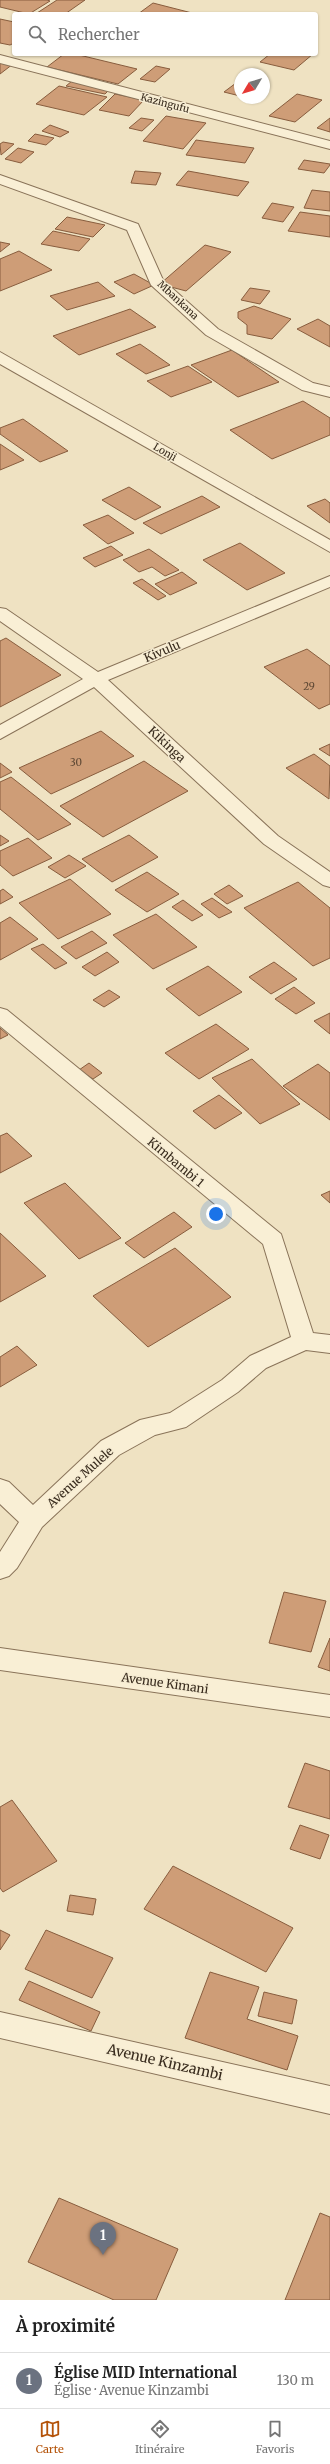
<!DOCTYPE html>
<html lang="fr">
<meta charset="utf-8">
<style>
body{margin:0;font-family:Merriweather,serif;background:#f2f2f2;color:#222}
.compass{position:absolute;left:234px;top:68px;width:36px;height:36px;border-radius:50%;background:#fff;box-shadow:0 1px 3px #0004;rotate:232deg}
.you{position:absolute;left:216px;top:1214px;width:14px;height:14px;margin:-10px;border:3px solid #fff;border-radius:50%;background:#1a73e8;box-shadow:0 0 0 6px #1a73e833}
.badge{display:grid;place-items:center;width:26px;height:26px;border-radius:50%;background:#b45309;color:#fff;font-size:13px;font-weight:700}
.pin{position:absolute;translate:-50% -33px;filter:drop-shadow(0 1px 2px #0008)}
.pin::after{content:'';position:absolute;top:21px;width:14px;height:12px;background:inherit;clip-path:polygon(0 0,100% 0,50% 100%)}
.list{margin:0;padding:0;list-style:none}
h2{display:flex;justify-content:space-between;align-items:center;height:52px;margin:0;padding:0 16px;font-size:17px}
h2 small{font-size:13px;font-weight:400;color:#767676}
.list li{display:grid;grid-template-columns:26px 1fr auto;gap:12px;align-items:center;box-sizing:border-box;height:56px;padding:0 16px;border-top:1px solid #e0e0e0}
.list b{display:block;font-size:15px;white-space:nowrap}
.list p{margin:0;font-size:13px;white-space:nowrap;color:#767676}
.list em{font-size:13px;font-style:normal;color:#767676}
.icon{flex:none;width:22px;height:22px;fill:none;stroke:currentColor;stroke-width:2;stroke-linecap:round;stroke-linejoin:round}
.map{position:relative;flex:none;width:330px;height:2300px;overflow:hidden}
.search{position:absolute;background:#fff;box-shadow:0 1px 3px #0004;left:12px;right:12px;top:12px;height:44px;display:flex;align-items:center;gap:10px;box-sizing:border-box;padding:0 14px;border-radius:4px;color:#767676;font-size:15px}
.sheet{height:108px;background:#fff}
nav{display:flex;justify-content:space-around;align-items:center;box-sizing:border-box;height:56px;border-top:1px solid #e0e0e0;background:#fff;font-size:11px;color:#767676}
nav a{display:grid;justify-items:center;gap:2px}
nav .on{color:#b45309}
.map>svg:first-child{display:block}
.building{fill:#ce9d77;stroke:#885d3e}
.lines{fill:none;stroke-linecap:round;stroke-linejoin:round}
.street-casing{stroke:#897359;stroke-width:2}
.street{fill:#f9efd5;fill-rule:evenodd}
.labels{text-anchor:middle;dominant-baseline:central;stroke-width:3;stroke-linejoin:round;paint-order:stroke}
.far-street-label{font-size:10px;fill:#382b1d;stroke:#f6ecd2}
.number-label{font-size:10px;fill:#5e4834}
.street-label{font-size:12px;fill:#382b1d;stroke:#f6ecd2}
.near-street-label{font-size:14px;fill:#382b1d;stroke:#f6ecd2}
</style>
<div class="map">
<svg width="330" height="2300" viewBox="0 0 330 2300">
<rect width="100%" height="100%" fill="#efe2c2"/>
<g class="building">
<path d="M0 0H47L50 1 29 14 0 7Z"/>
<path d="M57 0H85L65 14 37 13Z"/>
<path d="M153 3 196 14H138Z"/>
<path d="M0 19 14 22V43L10 45 0 43Z"/>
<path d="M64 54H75L137 69 118 84 47 67Z"/>
<path d="M270 54H313L294 70 260 62Z"/>
<path d="M0 61 13 64 0 74Z"/>
<path d="M156 66 170 69 155 82 140 79Z"/>
<path d="M240 80V96L224 92Z"/>
<path d="M72 81 110 89 105 94 66 86Z"/>
<path d="M59 86 107 97 84 115 36 104Z"/>
<path d="M115 94 144 100 129 116 99 110Z"/>
<path d="M297 94 322 100 295 122 269 116Z"/>
<path d="M166 116 206 123 183 149 143 141Z"/>
<path d="M141 118 154 120 142 131 129 128Z"/>
<path d="M330 118V132L317 128Z"/>
<path d="M50 125 69 132 60 137 42 131Z"/>
<path d="M35 134 54 138 46 145 28 141Z"/>
<path d="M196 140 254 148 245 163 186 155Z"/>
<path d="M3 142 14 144 1 155 0 144Z"/>
<path d="M18 148 34 152 21 163 5 159Z"/>
<path d="M304 160 330 164V165L324 173 298 169Z"/>
<path d="M135 171 161 173 156 185 131 183Z"/>
<path d="M188 171 249 182 238 196 176 185Z"/>
<path d="M312 190 330 192V211L304 208Z"/>
<path d="M272 203 294 207 283 222 262 218Z"/>
<path d="M300 212 330 216V237L288 231Z"/>
<path d="M67 217 105 225 93 237 55 229Z"/>
<path d="M53 231 90 239 79 251 41 244Z"/>
<path d="M0 242 10 244 0 252Z"/>
<path d="M205 245 231 252 186 291 160 284Z"/>
<path d="M19 251 52 270 0 291V259Z"/>
<path d="M134 274 154 285 134 294 114 282Z"/>
<path d="M98 282 115 296 67 310 50 296Z"/>
<path d="M250 288 270 291 260 304 241 300Z"/>
<path d="M254 306 291 319 272 339 247 334V325L238 318V312Z"/>
<path d="M130 309 156 327 79 355 53 336Z"/>
<path d="M318 319 330 326V347L297 329Z"/>
<path d="M140 344 170 365 146 374 116 354Z"/>
<path d="M232 350 279 382 238 397 191 365Z"/>
<path d="M188 366 212 382 171 397 147 381Z"/>
<path d="M303 401 330 418V435L272 459 230 430Z"/>
<path d="M23 419 68 451 40 462 0 434V428Z"/>
<path d="M0 444 24 460 0 470Z"/>
<path d="M129 487 161 507 135 520 102 500Z"/>
<path d="M202 496 220 507 161 534 143 523Z"/>
<path d="M325 499 330 503V523L307 506Z"/>
<path d="M108 515 134 533 108 544 83 525Z"/>
<path d="M240 543 285 573 247 590 203 560Z"/>
<path d="M111 546 123 555 95 567 83 558Z"/>
<path d="M149 549 179 570 165 576 152 567 139 572 123 560Z"/>
<path d="M182 572 197 583 170 595 155 584Z"/>
<path d="M142 579 166 596 158 600 133 583Z"/>
<path d="M6 638 61 675 0 707V641Z"/>
<path d="M307 649 330 666V704L319 709 264 667Z"/>
<path d="M101 731 134 756 51 794 19 768Z"/>
<path d="M330 744V756L319 749Z"/>
<path d="M314 754 330 766 329 799 286 768Z"/>
<path d="M144 761 188 791 103 837 60 806Z"/>
<path d="M0 763 12 772 0 778Z"/>
<path d="M11 777 71 824 38 840 0 809V782Z"/>
<path d="M0 835 9 841 0 846Z"/>
<path d="M129 835 158 857 112 882 82 859Z"/>
<path d="M28 838 52 858 13 876 0 865V851Z"/>
<path d="M69 855 86 866 65 878 48 867Z"/>
<path d="M147 872 179 894 147 912 115 890Z"/>
<path d="M70 879 111 914 58 939 19 903Z"/>
<path d="M298 882 330 908V958L313 966 244 908Z"/>
<path d="M229 885 243 896 227 904 214 894Z"/>
<path d="M3 889 13 897 0 904V891Z"/>
<path d="M212 898 232 912 219 918 201 904Z"/>
<path d="M183 900 203 915 192 921 172 907Z"/>
<path d="M156 914 197 947 153 969 113 935Z"/>
<path d="M10 917 38 939 0 960V923Z"/>
<path d="M92 931 107 943 76 959 61 947Z"/>
<path d="M43 944 67 963 55 969 31 949Z"/>
<path d="M107 952 119 962 95 976 82 967Z"/>
<path d="M274 962 297 979 271 994 249 977Z"/>
<path d="M208 966 242 992 199 1016 166 989Z"/>
<path d="M294 987 315 1003 296 1014 275 999Z"/>
<path d="M109 990 120 997 104 1007 93 1000Z"/>
<path d="M330 1013V1034L314 1021Z"/>
<path d="M216 1024 249 1049 199 1079 165 1053Z"/>
<path d="M0 1028 8 1035 0 1039Z"/>
<path d="M252 1059 300 1104 260 1124 212 1078Z"/>
<path d="M89 1063 102 1073 93 1079 79 1070Z"/>
<path d="M318 1064 330 1073V1120L283 1086Z"/>
<path d="M219 1095 242 1113 215 1129 193 1111Z"/>
<path d="M7 1133 32 1156 0 1173V1136Z"/>
<path d="M65 1183 121 1238 79 1259 24 1203Z"/>
<path d="M330 1191V1203L321 1195Z"/>
<path d="M174 1212 192 1227 144 1258 125 1243Z"/>
<path d="M0 1233 46 1276 0 1302Z"/>
<path d="M175 1248 231 1297 148 1347 93 1296Z"/>
<path d="M17 1346 37 1365 0 1387V1357Z"/>
<path d="M284 1592 326 1601 311 1652 269 1643Z"/>
<path d="M330 1638V1671L318 1667Z"/>
<path d="M305 1763 330 1771V1819L288 1807Z"/>
<path d="M12 1800 57 1861 3 1892 0 1888V1807Z"/>
<path d="M300 1825 329 1835 320 1859 290 1849Z"/>
<path d="M173 1866 293 1928 266 1972 144 1909Z"/>
<path d="M70 1895 96 1899 93 1915 67 1911Z"/>
<path d="M0 1930 10 1935 0 1950Z"/>
<path d="M46 1930 113 1958 92 1998 25 1969Z"/>
<path d="M210 1972 259 1987 247 2019 298 2036 287 2070 185 2038Z"/>
<path d="M29 1981 100 2012 91 2031 19 2000Z"/>
<path d="M264 1992 297 2000 292 2024 258 2016Z"/>
<path d="M59 2198 178 2249 156 2300H114L28 2262Z"/>
<path d="M320 2213 330 2217V2300H285Z"/>
</g>
<g class="lines">
<defs>
<g id="street">
<path d="M0 55 330 141V149L0 63Z"/>
<path d="M0 175 138 224 163 280 218 329 313 383 330 387V397L302 390 206 335 151 285 127 230 0 184Z"/>
<path d="M0 352 330 540V552L0 364Z"/>
<path d="M330 576V587L108 680 278 836 330 872V887L323 885 264 844 94 687 0 739V725L83 679 0 621V608L6 609 98 672Z"/>
<path d="M0 1008 7 1010 281 1234 313 1333 330 1335V1353L306 1350 266 1368 238 1392 186 1427 155 1435 119 1455 42 1527 17 1568 9 1576 0 1579V1552L19 1522 0 1504V1479L9 1482 33 1505 101 1441 140 1420 170 1413 222 1380 250 1356 291 1337 263 1244 0 1026Z"/>
<path d="M0 1648 330 1695V1717L0 1670Z"/>
<path d="M0 2012 330 2086V2114L0 2038Z"/>
</g>
</defs>
<use href="#street" class="street-casing"/>
<use href="#street" class="street"/>
</g>
<g class="labels">
<g class="far-street-label">
<text transform="translate(165 103) rotate(15)">Kazingufu</text>
<text transform="translate(178 300) rotate(43)">Mbankana</text>
<text transform="translate(165 452) rotate(30)">Lonji</text>
</g>
<g class="number-label">
<text x="309" y="686">29</text>
<text x="76" y="762">30</text>
</g>
<g class="street-label">
<text transform="translate(162 651) rotate(-23)">Kivulu</text>
<text transform="translate(167 744) rotate(43)">Kikinga</text>
<text transform="translate(176 1162) rotate(40)">Kimbambi 1</text>
<text transform="translate(80 1477) rotate(-42)">Avenue Mulele</text>
<text transform="translate(165 1683) rotate(8)">Avenue Kimani</text>
</g>
<g class="near-street-label">
<text transform="translate(165 2062) rotate(13)">Avenue Kinzambi</text>
</g>
</g>
</svg>
<svg class="compass" viewBox="-18 -18 36 36"><path d="M0-13l5 13h-10z" fill="#e53935"/><path d="M0 13l5-13h-10z" fill="#767676"/></svg>
<div class="you"></div>
<div class="pin badge" style="left:103px;top:2255px;background:#6b7280">1</div>
<div class="search"><svg class="icon" aria-label="search" viewBox="0 0 24 24"><circle cx="10" cy="10" r="6"/><path d="M15 15l6 6"/></svg>Rechercher</div>
</div>
<section class="sheet">
<h2>À proximité<small></small></h2>
<ul class="list">
<li><span class="badge" style="background:#6b7280">1</span><div><b>Église MID International</b><p>Église · Avenue Kinzambi</p></div><em>130 m</em></li>
</ul>
</section>
<nav>
<a class="on"><svg class="icon" aria-label="map" viewBox="0 0 24 24"><path d="M3 6l6-2 6 2 6-2v14l-6 2-6-2-6 2zM9 4v14M15 6v14"/></svg>Carte</a>
<a><svg class="icon" aria-label="directions" viewBox="0 0 24 24"><path d="M12 3l9 9-9 9-9-9zM9 14v-3h6M13 9l2 2-2 2"/></svg>Itinéraire</a>
<a><svg class="icon" aria-label="saved" viewBox="0 0 24 24"><path d="M7 4h10v16l-5-4-5 4z"/></svg>Favoris</a>
</nav>
